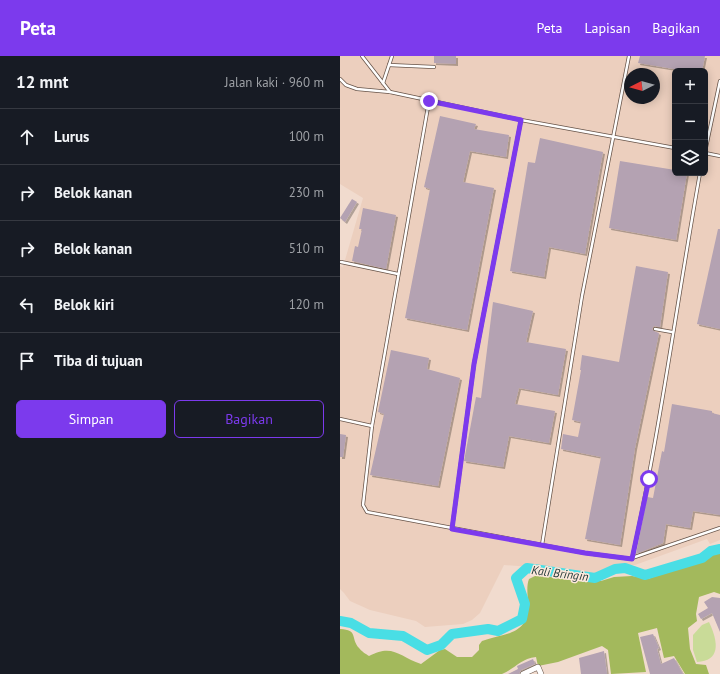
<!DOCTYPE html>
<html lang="id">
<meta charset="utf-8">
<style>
body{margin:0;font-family:"PT Sans",sans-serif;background:#242831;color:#f1f3f6}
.controls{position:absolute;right:12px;top:12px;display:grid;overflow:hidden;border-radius:6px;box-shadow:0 2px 10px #0003}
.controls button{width:36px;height:36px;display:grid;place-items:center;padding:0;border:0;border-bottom:1px solid #363941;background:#171b24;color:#f1f3f6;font:20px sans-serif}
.compass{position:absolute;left:284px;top:12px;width:36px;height:36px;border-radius:50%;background:#171b24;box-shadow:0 2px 10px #0003;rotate:264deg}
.stop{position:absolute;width:12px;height:12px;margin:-9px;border:3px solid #7c3aed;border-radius:50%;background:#fff}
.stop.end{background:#7c3aed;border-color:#fff;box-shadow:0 1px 4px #0008}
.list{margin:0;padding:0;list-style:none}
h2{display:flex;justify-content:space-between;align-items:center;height:52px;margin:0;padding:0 16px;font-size:17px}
h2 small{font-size:13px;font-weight:400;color:#9ea1a6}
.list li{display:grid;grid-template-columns:26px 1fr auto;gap:12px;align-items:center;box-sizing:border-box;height:56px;padding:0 16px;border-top:1px solid #363941}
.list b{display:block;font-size:15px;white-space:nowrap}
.list em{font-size:13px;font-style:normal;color:#9ea1a6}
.actions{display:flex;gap:8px;padding:12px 16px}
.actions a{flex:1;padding:9px 0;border:1px solid #7c3aed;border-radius:6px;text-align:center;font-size:14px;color:#7c3aed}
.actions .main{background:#7c3aed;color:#fff}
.icon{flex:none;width:22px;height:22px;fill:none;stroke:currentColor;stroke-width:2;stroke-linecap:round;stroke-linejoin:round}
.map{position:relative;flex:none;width:380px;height:618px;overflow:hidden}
header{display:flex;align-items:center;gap:24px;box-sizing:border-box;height:56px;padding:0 20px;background:#7c3aed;color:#fff}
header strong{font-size:19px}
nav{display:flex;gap:22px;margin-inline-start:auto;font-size:14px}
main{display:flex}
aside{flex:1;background:#171b24}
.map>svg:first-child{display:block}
.built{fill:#eccfbe;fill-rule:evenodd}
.green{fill:#c9db98}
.forest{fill:#a3b95c}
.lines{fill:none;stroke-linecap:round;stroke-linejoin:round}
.river{stroke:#49dee5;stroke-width:10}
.building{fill:#b4a2b2;filter:url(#shadow)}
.lane-casing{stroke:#665348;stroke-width:4}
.street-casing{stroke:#665348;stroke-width:6}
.lane{stroke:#fff;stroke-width:2.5}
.street{stroke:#fff;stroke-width:5}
.route{stroke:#7c3aed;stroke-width:5}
.labels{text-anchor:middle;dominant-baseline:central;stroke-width:3;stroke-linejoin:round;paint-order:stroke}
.water-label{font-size:12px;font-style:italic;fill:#1f3839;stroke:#fee8db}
</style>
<header>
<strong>Peta</strong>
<nav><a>Peta</a><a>Lapisan</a><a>Bagikan</a></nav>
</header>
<main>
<aside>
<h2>12 mnt<small>Jalan kaki · 960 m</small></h2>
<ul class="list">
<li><svg class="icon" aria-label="ahead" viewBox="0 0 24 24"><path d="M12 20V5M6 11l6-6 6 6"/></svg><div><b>Lurus</b></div><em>100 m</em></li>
<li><svg class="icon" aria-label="right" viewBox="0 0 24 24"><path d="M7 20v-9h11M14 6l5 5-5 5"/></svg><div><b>Belok kanan</b></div><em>230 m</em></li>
<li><svg class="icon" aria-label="right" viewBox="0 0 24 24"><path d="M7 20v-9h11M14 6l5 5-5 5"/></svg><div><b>Belok kanan</b></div><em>510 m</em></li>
<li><svg class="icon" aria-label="left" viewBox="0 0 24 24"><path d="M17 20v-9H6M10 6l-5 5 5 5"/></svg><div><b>Belok kiri</b></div><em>120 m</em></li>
<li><svg class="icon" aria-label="arrive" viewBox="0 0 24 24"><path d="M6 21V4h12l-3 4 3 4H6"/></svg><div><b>Tiba di tujuan</b></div></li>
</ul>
<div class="actions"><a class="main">Simpan</a><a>Bagikan</a></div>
</aside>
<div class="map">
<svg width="380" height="618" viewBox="0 0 380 618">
<defs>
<filter id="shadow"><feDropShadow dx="2" dy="2" stdDeviation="0" flood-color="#0004"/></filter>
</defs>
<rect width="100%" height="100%" fill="#f1dbce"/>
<path class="built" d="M0 0H380V484L370 488 367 483 295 509H279L251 520 192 511 164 509 140 557 132 564 123 568 85 571 76 565 30 554 10 545 4 537 0 533V210L3 211 23 142 0 128ZM335 15H365V117H335ZM290 18H314V42H290Z"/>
<path class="green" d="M369 566C379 587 380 605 357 606L353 594V579L362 569Z"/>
<path class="forest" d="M380 496V538L374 536 359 541 356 558 357 565 348 572 350 593 356 608 366 609 369 618H345L334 600 324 602 317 572 298 577 306 616 271 618 268 594 262 590 218 606 198 610 196 601C180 603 176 612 162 618H0V573C19 574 10 582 19 592 21 595 26 598 29 600 53 587 60 601 81 608L100 594 105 593 117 601H132L139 594V589L142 585C164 577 189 580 188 548 188 540 186 531 189 523L197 519 230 524 261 525 274 521 292 520 308 523Z"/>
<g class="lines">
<path class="river" d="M0 565 11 567 29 577 63 580 87 594 101 589 112 578 148 573 158 575 182 563 185 548 176 522 187 512 255 522 275 513 285 512 305 519 362 502 371 495 380 493"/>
</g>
<g class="building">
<path d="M94 0H116V8L94 7Z"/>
<path d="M300 0H365L362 15H346L298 7Z"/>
<path d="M100 60 136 68 134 73 169 79 166 101 130 95 123 126 154 132 127 274 65 262 90 133 84 131Z"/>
<path d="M200 82 263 96 245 198 209 191 204 221 170 215 188 106 195 107Z"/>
<path d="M280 105 335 114V117H347L336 184 269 172Z"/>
<path d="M12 143 17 146 5 166 0 162Z"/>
<path d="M23 152 56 159 46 213 12 205 15 190 18 191 22 173H19Z"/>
<path d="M378 173H380V273L357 268Z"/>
<path d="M296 210 328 216 320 271 314 270 312 273 314 275 319 277 295 392 280 489 245 483 261 401 221 393 223 378 238 381 241 366 232 364 241 314H240L242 299 279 306Z"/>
<path d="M153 246 193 255 186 286 226 293 218 339 179 332 175 348 215 355 209 387 169 380 163 411 124 405 136 341 141 342Z"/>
<path d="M51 294 89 302 87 313 120 322 98 430 30 419 44 358 38 356Z"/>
<path d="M332 348 372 355V357L380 359V459L353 455 350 472 326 468 323 487 296 498 307 441 313 442 322 395 324 396Z"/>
<path d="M0 378 6 379 3 401H0Z"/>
<path d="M372 541 380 542V576L372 557 361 563 358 558 368 552 364 546Z"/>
<path d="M313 578 319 592 317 593 321 608 334 602 343 618H310L300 581Z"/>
<path d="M264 595 267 618H241L239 602Z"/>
<path d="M193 603 195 608 181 614 179 618H168L178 613 177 610Z"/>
</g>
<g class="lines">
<defs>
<g id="lane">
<path d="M22 0 50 36"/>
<path d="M49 9 94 11"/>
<path d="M0 23 6 29 17 33 50 36 181 64 335 92"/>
<path d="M43 27 52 0"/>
<path d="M89 45 32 370 23 449 27 456 245 497 292 503C320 375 337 245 360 117"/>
<path d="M365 96 380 25"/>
<path d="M365 97 380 100"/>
<path d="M1 206 58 218"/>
<path d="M315 273 332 276"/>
<path d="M0 363 32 370"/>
<path d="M112 473 134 308 181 64"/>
<path d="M202 489 242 240 289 0"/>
<path d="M292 502 380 472"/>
</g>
<path id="street" d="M183 618 198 611 201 618"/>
</defs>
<use href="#lane" class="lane-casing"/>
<use href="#street" class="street-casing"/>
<use href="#lane" class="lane"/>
<use href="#street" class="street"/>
</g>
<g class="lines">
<path class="route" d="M89 45 181 64 134 308 112 473 245 497 292 503 309 423"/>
</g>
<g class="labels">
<g class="water-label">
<text transform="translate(220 517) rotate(7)">Kali Bringin</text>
</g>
</g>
</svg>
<div class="controls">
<button>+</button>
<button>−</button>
<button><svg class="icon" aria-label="layers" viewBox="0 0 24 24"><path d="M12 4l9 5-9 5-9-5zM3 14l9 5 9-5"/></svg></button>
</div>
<svg class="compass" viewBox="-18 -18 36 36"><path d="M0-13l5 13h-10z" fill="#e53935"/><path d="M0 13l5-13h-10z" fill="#9ea1a6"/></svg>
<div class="stop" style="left:309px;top:423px"></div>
<div class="stop end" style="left:89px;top:45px"></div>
</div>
</main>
